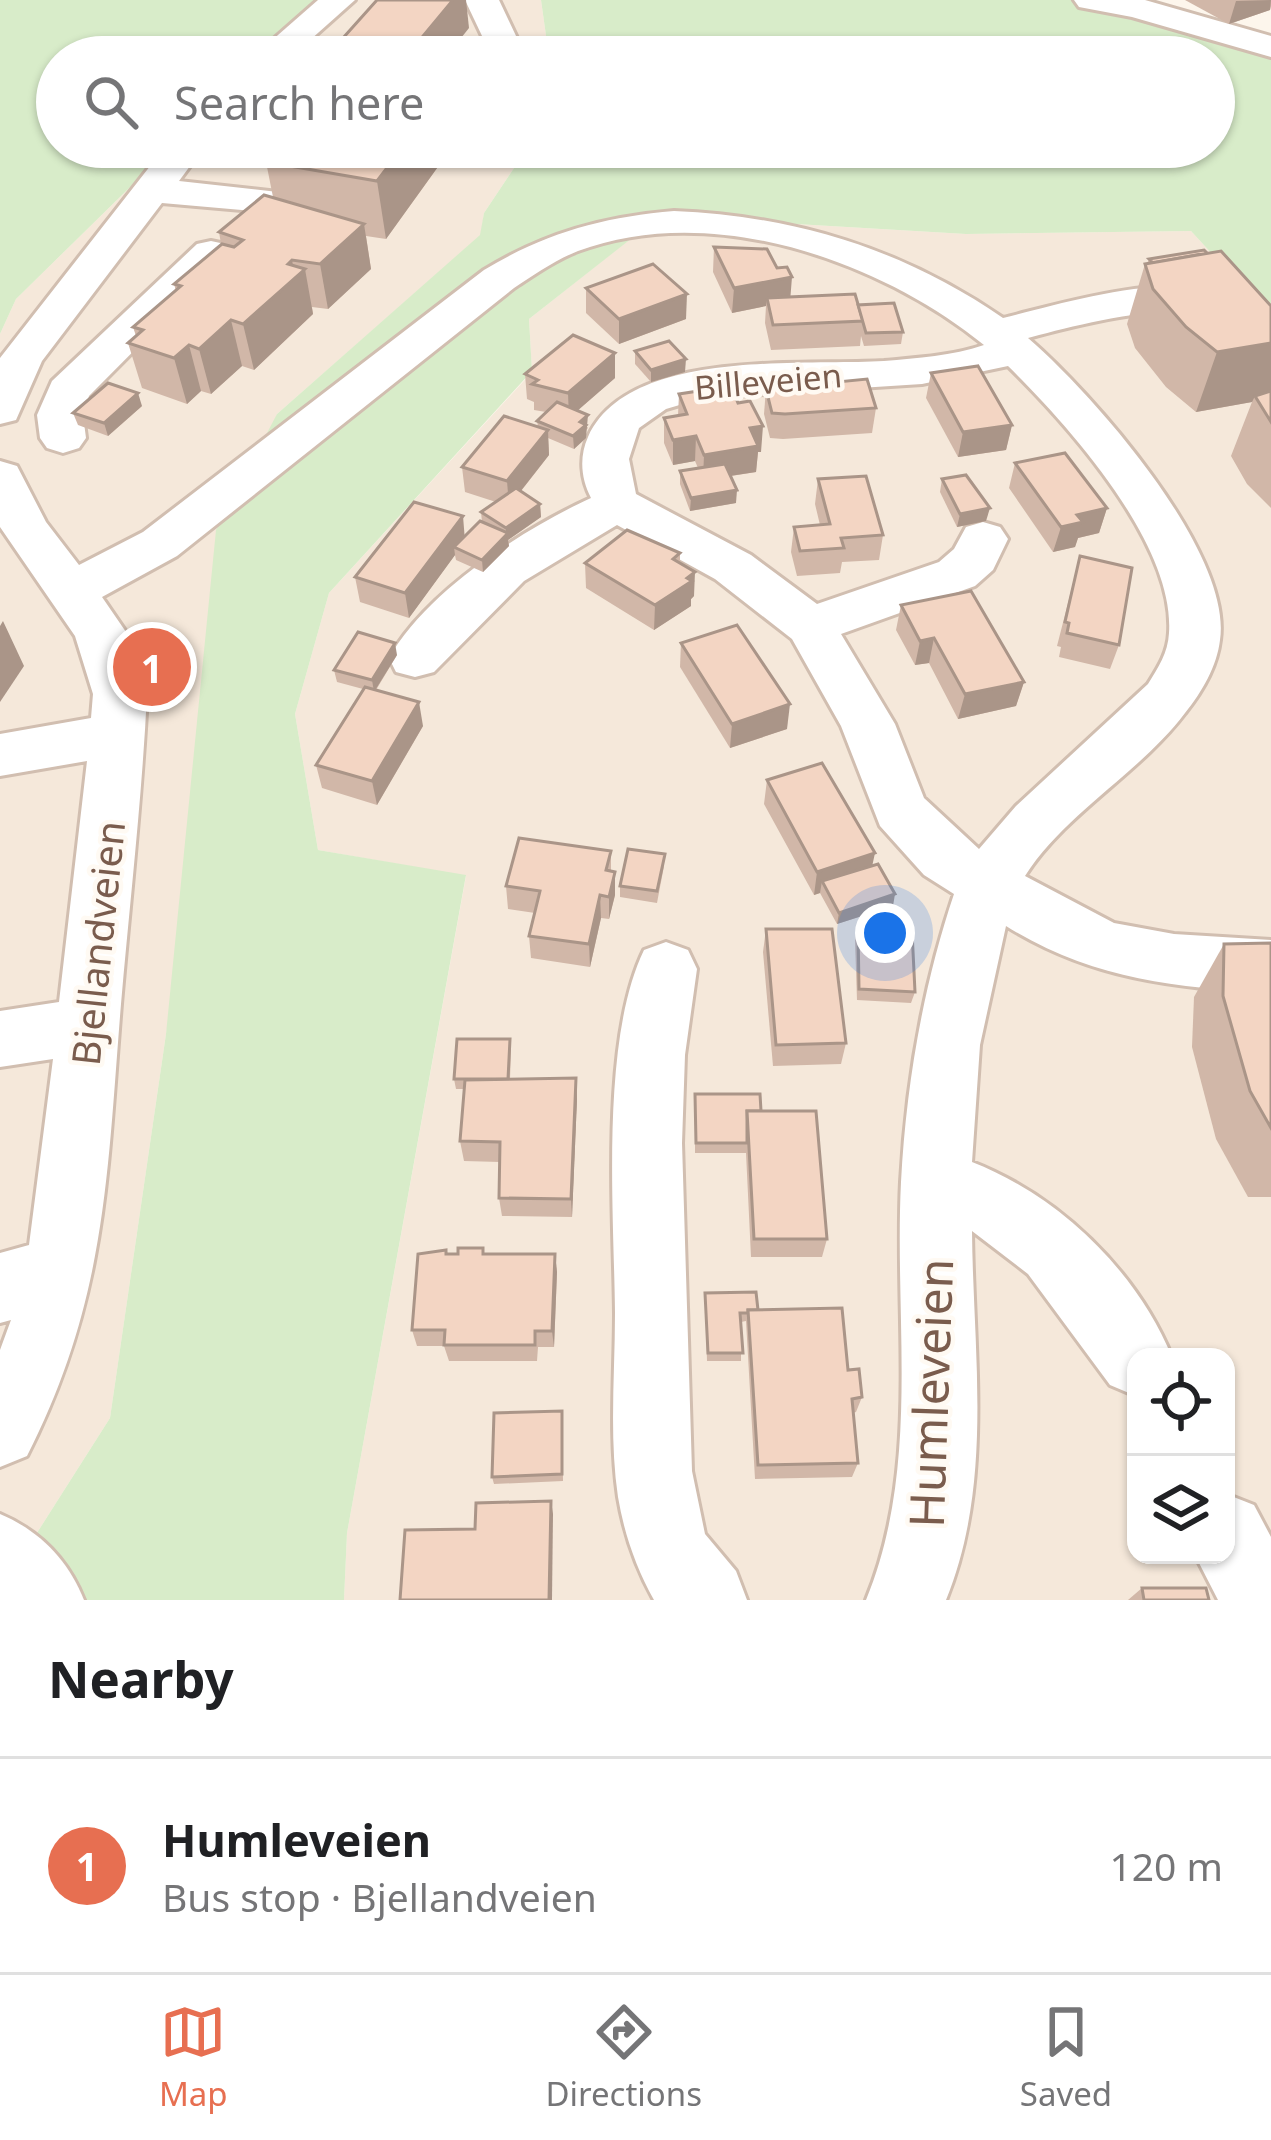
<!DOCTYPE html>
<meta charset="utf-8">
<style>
body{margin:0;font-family:"Noto Sans",sans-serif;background:#f6f6f6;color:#202124}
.controls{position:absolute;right:36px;bottom:36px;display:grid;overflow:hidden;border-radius:24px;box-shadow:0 3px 9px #0004}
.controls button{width:108px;height:108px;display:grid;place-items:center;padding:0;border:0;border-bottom:3px solid #e0e0e0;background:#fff;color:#202124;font:60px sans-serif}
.you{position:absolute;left:885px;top:933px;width:42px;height:42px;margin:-30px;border:9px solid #fff;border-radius:50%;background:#1a73e8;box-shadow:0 0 0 18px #1a73e833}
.badge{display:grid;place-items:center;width:78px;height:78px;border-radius:50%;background:#e76f51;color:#fff;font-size:39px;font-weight:700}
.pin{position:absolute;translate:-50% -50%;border:6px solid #fff;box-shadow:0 3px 12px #0006}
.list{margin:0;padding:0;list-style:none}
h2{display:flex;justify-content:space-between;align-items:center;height:156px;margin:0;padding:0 48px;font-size:51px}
h2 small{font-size:39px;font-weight:400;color:#757577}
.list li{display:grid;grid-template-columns:78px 1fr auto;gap:36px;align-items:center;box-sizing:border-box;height:216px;padding:0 48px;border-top:3px solid #e0e0e0}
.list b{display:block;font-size:45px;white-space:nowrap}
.list p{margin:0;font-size:39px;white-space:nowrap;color:#757577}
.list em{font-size:39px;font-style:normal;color:#757577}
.icon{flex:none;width:66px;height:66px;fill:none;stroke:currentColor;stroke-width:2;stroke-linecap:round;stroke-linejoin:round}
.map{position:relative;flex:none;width:1271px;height:1600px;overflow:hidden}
.search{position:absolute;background:#fff;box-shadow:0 3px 9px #0004;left:36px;right:36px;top:36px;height:132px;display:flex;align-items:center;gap:30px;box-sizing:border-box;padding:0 42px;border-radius:66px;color:#757577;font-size:45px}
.sheet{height:372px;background:#fff}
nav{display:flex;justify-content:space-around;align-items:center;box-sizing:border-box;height:168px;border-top:3px solid #e0e0e0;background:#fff;font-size:33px;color:#757577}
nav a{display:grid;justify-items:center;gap:6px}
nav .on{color:#e76f51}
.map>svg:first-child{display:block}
.residential{fill:#f5e8da;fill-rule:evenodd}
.green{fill:#d8ecc9}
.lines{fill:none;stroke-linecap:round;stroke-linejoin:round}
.minor-casing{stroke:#d1beb0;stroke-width:6}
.minor{fill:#fff;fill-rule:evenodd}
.wall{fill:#d1b7a8}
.shaded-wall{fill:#aa9588}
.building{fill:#f3d5c3;stroke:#aa9588;stroke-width:3}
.labels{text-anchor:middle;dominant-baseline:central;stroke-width:9;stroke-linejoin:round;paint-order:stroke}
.far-street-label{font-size:33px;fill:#7a5c4d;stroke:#fffaf3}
.street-label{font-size:39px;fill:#7a5c4d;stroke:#fffaf3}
.near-street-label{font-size:48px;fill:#7a5c4d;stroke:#fffaf3}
</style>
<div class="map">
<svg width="1271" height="1600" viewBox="0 0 1271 1600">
<rect width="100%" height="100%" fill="#fdf6ec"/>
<g class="residential">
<path d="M321 0H541L549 57H263Z"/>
<path d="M171 147H528L484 213 481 235 277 414 166 1034 110 1418 0 1591V334L16 299Z"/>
<path d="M659 216 966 234 1191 231 1271 318V1600H344L347 1533 466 876 318 850 295 714 329 593 532 372 529 319ZM1136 1357H1226V1555H1136Z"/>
</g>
<g class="green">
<path d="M0 0H321L263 57H57V147H171L16 299 0 334Z"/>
<path d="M541 0H1110L1271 46V318L1191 231 966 234 660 216 529 319 532 371 329 593 295 714 318 850 466 875 347 1533 344 1600H0V1591L110 1418 166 1034 216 530 277 414 480 235 484 213 528 147H1214V57H549Z"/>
</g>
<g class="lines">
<defs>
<g id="minor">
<path d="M318 0H355L291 57H253Z"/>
<path d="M465 0H499L526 57H492Z"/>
<path d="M1074 0H1145L1271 36V57L1132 17 1079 7Z"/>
<path d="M165 147H204L179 181 278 192 284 200 278 208 264 212 162 203 42 361 16 420 0 424V358Z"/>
<path d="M674 211C795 216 903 249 1003 318 1065 303 1173 269 1232 297 1249 304 1260 322 1271 336V379C1243 372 1234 340 1212 322 1182 296 1066 328 1028 338 1091 392 1233 552 1220 640 1217 666 1202 692 1185 713 1139 774 1066 812 1025 876L1114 923 1174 934 1271 940V994C1171 986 1093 980 1006 926L980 1045 972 1162C1059 1196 1136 1270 1172 1357H1136V1396L1110 1385 1028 1274 972 1231C973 1354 994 1482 946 1600H866C921 1466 894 1322 901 1182 906 1086 923 986 954 894L924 875 880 826 841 726 792 639 715 579 617 525 524 581 434 672 415 677 396 672 389 658C426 592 523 529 591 498 581 479 579 457 588 437 628 348 802 366 884 361 918 358 952 356 984 345 879 260 711 201 578 251 555 260 534 275 514 288L177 556 102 597 126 632 147 694C142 798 130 900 121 1004 107 1175 107 1298 27 1456L0 1467V1350L11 1320 0 1323V1253L29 1245 53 1059 0 1067V1011L59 1002 87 761 0 776V734L91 718 93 694 75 636 0 527V461L17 466 46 522 79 565 143 532 484 270C545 233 603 217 674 211ZM1008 366C1068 425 1175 544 1169 633 1168 653 1158 668 1148 684L1016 806 979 849 924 798 895 724 841 634 975 586 993 570 1008 539 1000 527 983 522 966 527 954 549 939 562 817 604 751 555 636 494 629 459 639 428 666 409 703 398 922 384Z"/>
<path d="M211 241 225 244 231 253 89 396 83 415 86 438 79 448 63 453 47 448 40 438 37 415 52 381 197 244Z"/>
<path d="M666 942 688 950 697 969 685 1055 682 1143 692 1471 705 1534 736 1571 747 1600H654C636 1568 624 1533 618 1497 609 1436 615 1374 615 1313 614 1212 600 1041 644 950Z"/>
<path d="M1226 1494 1254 1505 1271 1537V1600H1218L1198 1561 1196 1555H1226Z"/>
<path d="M0 1514C40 1531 68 1560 84 1600H0Z"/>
</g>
</defs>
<use href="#minor" class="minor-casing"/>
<use href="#minor" class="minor"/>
</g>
<g class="wall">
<path d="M1185 0H1271V6L1270 10 1229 24Z"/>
<path d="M278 147H444L445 157 386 239 366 236 371 269 328 309 312 307 313 314 254 370 242 366 211 394 201 391 187 404 142 388 128 343 136 336 133 327 176 291 174 284 221 244 219 232 273 197 266 162Z"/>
<path d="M714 247 790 297 858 305 903 332 901 344 864 346 861 336 860 346 771 350 765 323 766 306 732 313 713 272Z"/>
<path d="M1149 259 1271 306V508L1247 484 1231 456 1252 402 1196 412 1166 387 1135 348 1127 324 1145 264H1147Z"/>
<path d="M586 288 686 319 619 344 586 313Z"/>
<path d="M635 351 685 372 651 382 635 364Z"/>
<path d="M931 373 1012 425 1006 450 958 457 926 398Z"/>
<path d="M525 374 615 378 577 411 588 428 586 430V438L574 449 548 438 549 455 521 491 540 504 541 517 508 540 509 546 483 572 456 560 455 555 409 618 360 602 355 577 465 537 482 522 481 512 496 502 465 492 462 467 538 427 537 421 546 412 534 410V402L527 399Z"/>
<path d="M766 389 876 408 872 433 783 439 770 438 764 414Z"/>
<path d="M679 394 761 452H758L756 472 731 476 736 503 690 511 680 484V471L698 468 695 461 673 465 664 443V418L678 415Z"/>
<path d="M142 406 108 436 78 425 73 413Z"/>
<path d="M1015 463 1107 508 1099 533 1078 538 1075 547 1053 552 1009 488Z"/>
<path d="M818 479 883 535 879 560 842 562 840 573 797 576 791 552 794 527 820 525 815 504Z"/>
<path d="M942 479 986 521 957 527 940 492Z"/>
<path d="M680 553V562L694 596 691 599V606L654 630 586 588 585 563Z"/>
<path d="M1080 556 1119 645 1110 669 1059 657 1061 647 1057 646Z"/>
<path d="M901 605 1024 682 1016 706 958 719 929 663 915 665 896 630Z"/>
<path d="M681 643 787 729 730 748 680 667Z"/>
<path d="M397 655 376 690 423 726 377 805 322 788 316 765 363 689 337 682 334 670Z"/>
<path d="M767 780 872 866 893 906 837 924 820 893 814 895 764 804Z"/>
<path d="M611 851V871L615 872V895L609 919 601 918 590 967 531 958 529 936 535 913 508 909 506 886Z"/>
<path d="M664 866 657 903 620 897V886Z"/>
<path d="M858 928 915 992 911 1003 857 1000 855 940Z"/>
<path d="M766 929 846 1043 841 1064 773 1066 763 952Z"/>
<path d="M1271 943V1197H1248L1216 1139 1192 1047 1194 997 1224 944Z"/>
<path d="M511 1049 510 1079 576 1078 577 1099 572 1217 502 1216 499 1198 500 1162 464 1161 460 1141 465 1089H456L454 1079Z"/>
<path d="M695 1094 761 1111 827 1239 822 1257H751L746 1153H695Z"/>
<path d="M446 1250 448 1254H555L557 1272 554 1347H538L537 1361H449L444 1346H417L412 1330Z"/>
<path d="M705 1293 758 1310 848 1370 862 1397 856 1412 853 1413 858 1463 852 1477 755 1479 746 1321 741 1322V1361H707Z"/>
<path d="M562 1411 563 1481 494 1484 492 1477Z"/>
<path d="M1142 1588 1209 1600H1128Z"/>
</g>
<g class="shaded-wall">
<path d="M453 0H466L469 28 446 57 419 41Z"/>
<path d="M1271 0 1270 10 1229 24 1236 1Z"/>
<path d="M403 147H444L445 157 386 239 377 181Z"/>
<path d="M364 224 371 269 328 309 320 264Z"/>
<path d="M292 260 295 277 305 269 313 314 254 370 243 324Z"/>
<path d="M792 277 790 302 767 298 766 306 732 313 734 288Z"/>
<path d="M687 294 686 319 619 344V319Z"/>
<path d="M231 320 242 366 211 394 199 349Z"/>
<path d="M1271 343V399L1255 396 1252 402 1196 412 1217 352Z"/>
<path d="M189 345 201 391 187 404 174 358Z"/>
<path d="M615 353V378L569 418 568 393Z"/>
<path d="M686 359 685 372 651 382V370Z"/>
<path d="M138 393 142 406 108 436 104 423Z"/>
<path d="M588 415 586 438 574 449 573 436 580 422Z"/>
<path d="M1012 425 1006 450 958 457 963 432Z"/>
<path d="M763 426 761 452H758L756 472 703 480 704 455 750 428Z"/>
<path d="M548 430 549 455 509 506 507 481Z"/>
<path d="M696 436 695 461 673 465V440Z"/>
<path d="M737 490 736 503 690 511 691 498Z"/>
<path d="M540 504 541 517 508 540 509 546 483 572 482 560 506 534V528Z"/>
<path d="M990 508 986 521 957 527 960 514Z"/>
<path d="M1107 508 1099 533 1078 538 1075 547 1053 552 1061 527 1077 515Z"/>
<path d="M463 516 465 541 454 547 455 555 409 618 405 593Z"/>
<path d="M695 572 694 596 691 599V606L654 630 655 605Z"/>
<path d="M3 621 24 666 0 702V626Z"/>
<path d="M934 638 929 663 915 665 920 641Z"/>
<path d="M395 643 397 655 374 692 372 680Z"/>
<path d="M1024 682 1016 706 958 719 965 694Z"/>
<path d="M419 702 423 726 377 805 372 781Z"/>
<path d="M790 704 787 729 730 748 732 724Z"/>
<path d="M875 853 870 876 822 881 820 893 814 895 817 872Z"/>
<path d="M615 872V895L609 919V897Z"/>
<path d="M895 894 893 906 837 924 839 913Z"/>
<path d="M600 895 601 918 590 967 589 944Z"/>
<path d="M576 1078 577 1099 572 1217 571 1199Z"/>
<path d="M555 1254 557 1272 554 1347 552 1331Z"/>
<path d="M551 1501 553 1514 552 1600H549Z"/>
</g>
<g class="building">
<path d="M377 0H453L419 41 459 47 451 57H326Z"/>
<path d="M278 147H403L377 181 266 162Z"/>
<path d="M264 195 364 224 320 264 292 260 288 264 305 269 243 324 231 320 199 349 189 345 174 358 128 343 143 330 133 327 181 286 174 284 222 244 234 247 243 240 219 232Z"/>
<path d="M714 247 767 249 777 268 787 267 792 277 734 288Z"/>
<path d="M1204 250 1207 253 1153 263 1149 259Z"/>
<path d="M1221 251 1271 306V343L1217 352 1186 327 1153 289 1145 264Z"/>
<path d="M653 264 687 294 619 319 586 288Z"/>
<path d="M855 294 863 321 773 325 767 298Z"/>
<path d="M894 303 903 332 866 333 858 305Z"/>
<path d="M573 335 615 353 568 393 532 384 538 380 525 374Z"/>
<path d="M669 341 686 359 651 370 635 351Z"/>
<path d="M978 366 1012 425 963 432 931 373Z"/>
<path d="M867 379 876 408 785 414 772 413 766 389Z"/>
<path d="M108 383 138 393 104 423 73 413Z"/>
<path d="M731 386 738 403 750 401 763 426 750 428 758 446 704 455 696 436 673 440 664 418 687 414 679 394Z"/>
<path d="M1271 391V422L1255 396Z"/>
<path d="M557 402 588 415 580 422 586 425 573 436 537 421Z"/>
<path d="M504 416 548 430 507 481 462 467Z"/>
<path d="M1065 453 1107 508 1077 515 1083 522 1061 527 1015 463Z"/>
<path d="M725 464 737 490 691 498 680 471Z"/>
<path d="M966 475 990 508 960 514 942 479Z"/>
<path d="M866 476 883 535 841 538 844 548 800 551 794 527 830 524 818 479Z"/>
<path d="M516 488 540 504 506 528 481 512Z"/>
<path d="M414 502 463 516 405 593 355 577Z"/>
<path d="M480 521 508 533 482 560 454 547Z"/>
<path d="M627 530 680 553 673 559 695 572 687 578 692 581 655 605 585 563Z"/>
<path d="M1080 556 1132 568 1119 645 1067 633 1069 623 1065 622Z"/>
<path d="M971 591 1024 682 965 694 934 638 920 641 901 605Z"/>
<path d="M737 625 790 704 732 724 681 643Z"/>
<path d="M358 632 395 643 372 680 334 670Z"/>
<path d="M365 687 419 702 372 781 316 765Z"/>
<path d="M822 763 875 853 817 872 767 780Z"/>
<path d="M519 838 611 851 606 870 615 872 609 897 600 895 589 944 529 936 540 891 506 886Z"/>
<path d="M628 849 665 854 657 891 620 886Z"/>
<path d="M878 864 895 894 839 913 822 881Z"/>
<path d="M858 928 912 931 915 992 859 989Z"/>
<path d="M766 929H832L846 1043 776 1045Z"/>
<path d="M1271 943V1128L1250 1091 1223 996 1224 944Z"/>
<path d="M457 1039H510L508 1079H454Z"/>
<path d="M576 1078 571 1199 499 1198 500 1142 460 1141 465 1080Z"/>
<path d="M695 1094H760L761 1111H747V1143H696Z"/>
<path d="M747 1111H816L827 1239H754Z"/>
<path d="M458 1248H483V1254H555L552 1331H535V1345H444L445 1330H412L418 1254 446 1250V1254H458Z"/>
<path d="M756 1292 758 1310H748V1313H740L743 1353H708L705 1293Z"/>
<path d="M842 1308 848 1370 859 1369 862 1397 852 1399 858 1463 758 1465 748 1310Z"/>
<path d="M562 1411V1474L492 1477 494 1413Z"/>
<path d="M551 1501 549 1600H400L405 1530 475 1529 476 1503Z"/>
<path d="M1142 1588H1206L1209 1600H1144Z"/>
</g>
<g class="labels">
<g class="far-street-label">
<text transform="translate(768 381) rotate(-5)">Billeveien</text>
</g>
<g class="street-label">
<text transform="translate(97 943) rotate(-84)">Bjellandveien</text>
</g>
<g class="near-street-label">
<text transform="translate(930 1393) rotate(-88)">Humleveien</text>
</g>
</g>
</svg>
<div class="controls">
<button><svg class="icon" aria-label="locate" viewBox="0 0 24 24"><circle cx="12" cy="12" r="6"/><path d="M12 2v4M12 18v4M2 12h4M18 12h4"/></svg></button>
<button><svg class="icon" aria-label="layers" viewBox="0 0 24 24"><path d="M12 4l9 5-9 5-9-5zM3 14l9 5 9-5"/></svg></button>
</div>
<div class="you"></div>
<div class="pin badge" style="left:152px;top:667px">1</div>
<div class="search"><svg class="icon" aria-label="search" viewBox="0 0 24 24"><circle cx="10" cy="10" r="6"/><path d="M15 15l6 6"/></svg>Search here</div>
</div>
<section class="sheet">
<h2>Nearby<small></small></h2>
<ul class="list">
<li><span class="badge">1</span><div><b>Humleveien</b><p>Bus stop · Bjellandveien</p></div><em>120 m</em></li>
</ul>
</section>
<nav>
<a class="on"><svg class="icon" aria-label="map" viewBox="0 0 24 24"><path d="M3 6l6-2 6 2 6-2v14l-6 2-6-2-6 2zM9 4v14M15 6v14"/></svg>Map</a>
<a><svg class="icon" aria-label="directions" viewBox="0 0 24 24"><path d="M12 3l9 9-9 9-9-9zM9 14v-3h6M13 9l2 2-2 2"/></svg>Directions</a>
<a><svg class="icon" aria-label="saved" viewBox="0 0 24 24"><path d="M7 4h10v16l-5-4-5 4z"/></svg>Saved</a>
</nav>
